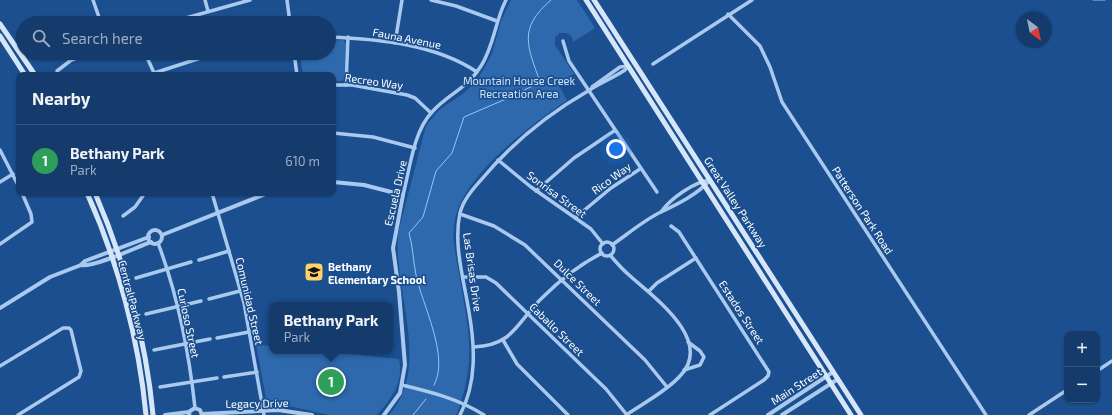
<!DOCTYPE html>
<meta charset="utf-8">
<style>
body{margin:0;font-family:"Exo 2",sans-serif;background:#214673;color:#f1f3f6}
.controls{position:absolute;right:12px;bottom:12px;display:grid;overflow:hidden;border-radius:8px;box-shadow:0 1px 3px #0004}
.controls button{width:36px;height:36px;display:grid;place-items:center;padding:0;border:0;border-bottom:1px solid #33557e;background:#143b6b;color:#f1f3f6;font:20px sans-serif}
.compass{position:absolute;left:1016px;top:12px;width:36px;height:36px;border-radius:50%;background:#143b6b;box-shadow:0 1px 3px #0004;rotate:147deg}
.you{position:absolute;left:616px;top:149px;width:14px;height:14px;margin:-10px;border:3px solid #fff;border-radius:50%;background:#1a73e8;box-shadow:0 0 0 6px #1a73e833}
.badge{display:grid;place-items:center;width:26px;height:26px;border-radius:50%;background:#90b9f0;color:#fff;font-size:13px;font-weight:700}
.pin{position:absolute;translate:-50% -50%;border:2px solid #fff;box-shadow:0 1px 4px #0006}
.popup{position:absolute;left:269px;top:302px;width:124px;height:52px;box-sizing:border-box;display:grid;place-content:center;border-radius:8px;background:#143b6b;filter:drop-shadow(0 1px 3px #0005);font-size:13px;white-space:nowrap;color:#9dadc1}
.popup b{font-size:15px;color:#f1f3f6}
.popup::after{content:'';position:absolute;left:50%;top:100%;margin-left:-8px;border:8px solid transparent;border-top-color:#143b6b}
.list{margin:0;padding:0;list-style:none}
h2{display:flex;justify-content:space-between;align-items:center;height:52px;margin:0;padding:0 16px;font-size:17px}
h2 small{font-size:13px;font-weight:400;color:#9dadc1}
.list li{display:grid;grid-template-columns:26px 1fr auto;gap:12px;align-items:center;box-sizing:border-box;height:72px;padding:0 16px;border-top:1px solid #33557e}
.list b{display:block;font-size:15px;white-space:nowrap}
.list p{margin:0;font-size:13px;white-space:nowrap;color:#9dadc1}
.list em{font-size:13px;font-style:normal;color:#9dadc1}
.icon{flex:none;width:22px;height:22px;fill:none;stroke:currentColor;stroke-width:2;stroke-linecap:round;stroke-linejoin:round}
.map{position:relative;flex:none;width:1112px;height:415px;overflow:hidden}
.search{position:absolute;background:#143b6b;box-shadow:0 1px 3px #0004;left:16px;top:16px;width:320px;height:44px;display:flex;align-items:center;gap:10px;box-sizing:border-box;padding:0 14px;border-radius:22px;color:#9dadc1;font-size:15px}
.panel{position:absolute;background:#143b6b;box-shadow:0 1px 3px #0004;left:16px;top:72px;width:320px;height:124px;border-radius:8px}
.map>svg:first-child{display:block}
.green{fill:#2e69ad}
.lines{fill:none;stroke-linecap:round;stroke-linejoin:round}
.stream{stroke:#9cc4f0;stroke-width:1}
.minor{stroke:#a9c9ee;stroke-width:3.5}
.tertiary{stroke:#a9c9ee;stroke-width:4}
.secondary{stroke:#d6e6fa;stroke-width:5}
.labels{text-anchor:middle;dominant-baseline:central;stroke-width:3.5;stroke-linejoin:round;paint-order:stroke}
.street-label{font-size:11px;fill:#fff;stroke:#1b4f8f}
.park-label{font-size:11px;fill:#cfe3fa;stroke:#1b4f8f}
.poi-label{font-size:11px;font-weight:bold;fill:#fff;stroke:#1b4f8f;text-anchor:start}
</style>
<div class="map">
<svg width="1112" height="415" viewBox="0 0 1112 415">
<rect width="100%" height="100%" fill="#1b4f8f"/>
<g class="green">
<path d="M511 0H577L595 28 573 42 572 37 567 33H560L555 37V45L574 74 558 84 567 100C531 125 463 175 455 220 451 238 456 256 459 274 468 326 477 359 458 411L456 415H389C432 368 393 289 398 233L426 126 439 110 464 93 478 79 492 54 501 21Z"/>
<path d="M344 40 346 44 344 79 342 81H333V75H303L300 53H329V41Z"/>
<path d="M256 345 272 346V351H319L399 359C404 383 391 399 377 415H329L294 407 270 405 267 403Z"/>
</g>
<g class="lines">
<g class="stream">
<path d="M1093 0H1105"/>
<path d="M434 385C450 357 422 304 416 275 413 261 413 246 409 233L423 217 436 171 452 153 464 117 513 96 540 82C528 47 517 29 551 0"/>
<path d="M413 415 426 399"/>
</g>
<g class="minor">
<path d="M93 0 101 23"/>
<path d="M205 0 208 11"/>
<path d="M287 0 290 23"/>
<path d="M431 0 456 6 497 21"/>
<path d="M728 14 760 46 770 67 782 102 986 415"/>
<path d="M136 23H144"/>
<path d="M168 23 250 0"/>
<path d="M329 37C379 39 435 44 477 72"/>
<path d="M563 41 569 61 657 192"/>
<path d="M395 43 402 0"/>
<path d="M145 53 155 75"/>
<path d="M294 53 297 75"/>
<path d="M653 64 752 0"/>
<path d="M57 71 70 61 87 53"/>
<path d="M148 75 216 53"/>
<path d="M333 85H352L407 95 415 98 431 113"/>
<path d="M346 85 348 37"/>
<path d="M592 87 620 67 628 66"/>
<path d="M333 133 373 137 415 148"/>
<path d="M0 150 19 187"/>
<path d="M498 160 531 187 591 229 603 244"/>
<path d="M0 182 13 174"/>
<path d="M536 191 574 158 614 131"/>
<path d="M212 193 244 303 264 415"/>
<path d="M403 195C410 169 413 132 432 112 449 93 466 90 481 66 494 46 495 21 506 0"/>
<path d="M661 212C671 198 694 182 710 180"/>
<path d="M460 214 494 226 525 245 645 360 667 387"/>
<path d="M123 216 135 207 145 193"/>
<path d="M575 218 611 188 640 169"/>
<path d="M671 226 679 232 769 372 768 376 764 380 710 415"/>
<circle cx="607" cy="249" r="7"/>
<path d="M158 243C178 296 189 352 195 408"/>
<path d="M0 244 32 222 31 214 22 193"/>
<path d="M612 245C628 234 644 220 661 212 678 204 698 194 710 180"/>
<path d="M610 255C616 262 622 269 629 275 652 296 715 340 680 376 667 391 642 404 626 415"/>
<path d="M199 260 229 251"/>
<path d="M463 277H486L496 283 606 389 627 415"/>
<path d="M136 278 191 262"/>
<path d="M649 291 657 283 696 258"/>
<path d="M209 299 240 291"/>
<path d="M146 314 201 301"/>
<path d="M217 338 249 332"/>
<path d="M503 340 517 364 568 415"/>
<path d="M474 347C515 345 517 321 543 297 561 279 579 265 602 253"/>
<path d="M154 350 210 339"/>
<path d="M0 366 63 328H69L71 330 81 371 79 377 18 415"/>
<path d="M684 370 700 365 704 357 700 351 688 342"/>
<path d="M1097 371 1112 361"/>
<path d="M224 377 257 372"/>
<path d="M402 385C431 392 459 399 484 415"/>
<path d="M160 387 217 378"/>
<path d="M460 415C477 383 475 346 469 312 464 280 453 245 460 213 463 200 473 189 481 180 511 144 548 114 588 91 600 83 613 78 625 70L628 66"/>
<path d="M1029 415 1067 390"/>
</g>
<g class="tertiary">
<path d="M333 182 364 185 403 195 393 248 399 292 405 365 400 393 384 415"/>
<circle cx="155" cy="237" r="7"/>
<path d="M162 235 268 193"/>
<path d="M81 265 85 261 149 237"/>
<path d="M0 308 50 277 81 265C93 268 137 247 151 242"/>
<path d="M202 414 278 410 312 415"/>
<path d="M165 415 189 412"/>
<path d="M189 415 190 411 195 408 200 410 202 415"/>
<path d="M768 415 833 372"/>
<path d="M782 415 838 379"/>
</g>
<g class="secondary">
<path d="M586 0 851 415"/>
<path d="M594 0 861 415"/>
<path d="M0 24 35 75"/>
<path d="M0 36 25 75"/>
<path d="M87 193C118 262 139 340 146 415"/>
<path d="M95 193C125 262 146 340 153 415"/>
</g>
</g>
<defs>
<symbol id="school-square" viewBox="-11 -11 22 22"><rect x="-9" y="-9" width="18" height="18" rx="4" fill="#ffd166" stroke="#1b4f8f"/><path d="M0-5L7-2L0 1L-7-2ZM-4 1L0 2.5L4 1V4Q0 6-4 4Z" fill="#111"/></symbol>
</defs>
<g fill-rule="evenodd">
<use href="#school-square" x="303" y="261" width="22" height="22"/>
</g>
<g class="labels">
<g class="street-label">
<text transform="translate(407 38) rotate(11)">Fauna Avenue</text>
<text transform="translate(374 81) rotate(8)">Recreo Way</text>
<text transform="translate(611 178) rotate(-36)">Rico Way</text>
<text transform="translate(395 193) rotate(-77)">Escuela Drive</text>
<text transform="translate(557 194) rotate(36)">Sonrisa Street</text>
<text transform="translate(736 202) rotate(57)">Great Valley Parkway</text>
<text transform="translate(863 210) rotate(57)">Patterson Park Road</text>
<text transform="translate(473 272) rotate(82)">Las Brisas Drive</text>
<text transform="translate(578 282) rotate(44)">Dulce Street</text>
<text transform="translate(133 300) rotate(75)">Central Parkway</text>
<text transform="translate(250 301) rotate(77)">Comunidad Street</text>
<text transform="translate(742 312) rotate(57)">Estados Street</text>
<text transform="translate(189 323) rotate(78)">Curioso Street</text>
<text transform="translate(557 329) rotate(44)">Caballo Street</text>
<text transform="translate(796 386) rotate(-33)">Main Street</text>
<text transform="translate(257 403) rotate(-1)">Legacy Drive</text>
</g>
<g class="park-label">
<text x="519" y="80">Mountain House Creek<tspan x="519" dy="13">Recreation Area</tspan></text>
</g>
<g class="poi-label">
<text x="328" y="266">Bethany<tspan x="328" dy="13">Elementary School</tspan></text>
</g>
</g>
</svg>
<div class="controls">
<button>+</button>
<button>−</button>
</div>
<svg class="compass" viewBox="-18 -18 36 36"><path d="M0-13l5 13h-10z" fill="#e53935"/><path d="M0 13l5-13h-10z" fill="#9dadc1"/></svg>
<div class="you"></div>
<div class="pin badge" style="left:331px;top:382px;background:#2e9e5b">1</div>
<div class="popup"><b>Bethany Park</b>Park</div>
<div class="search"><svg class="icon" aria-label="search" viewBox="0 0 24 24"><circle cx="10" cy="10" r="6"/><path d="M15 15l6 6"/></svg>Search here</div>
<section class="panel">
<h2>Nearby<small></small></h2>
<ul class="list">
<li><span class="badge" style="background:#2e9e5b">1</span><div><b>Bethany Park</b><p>Park</p></div><em>610 m</em></li>
</ul>
</section>
</div>
